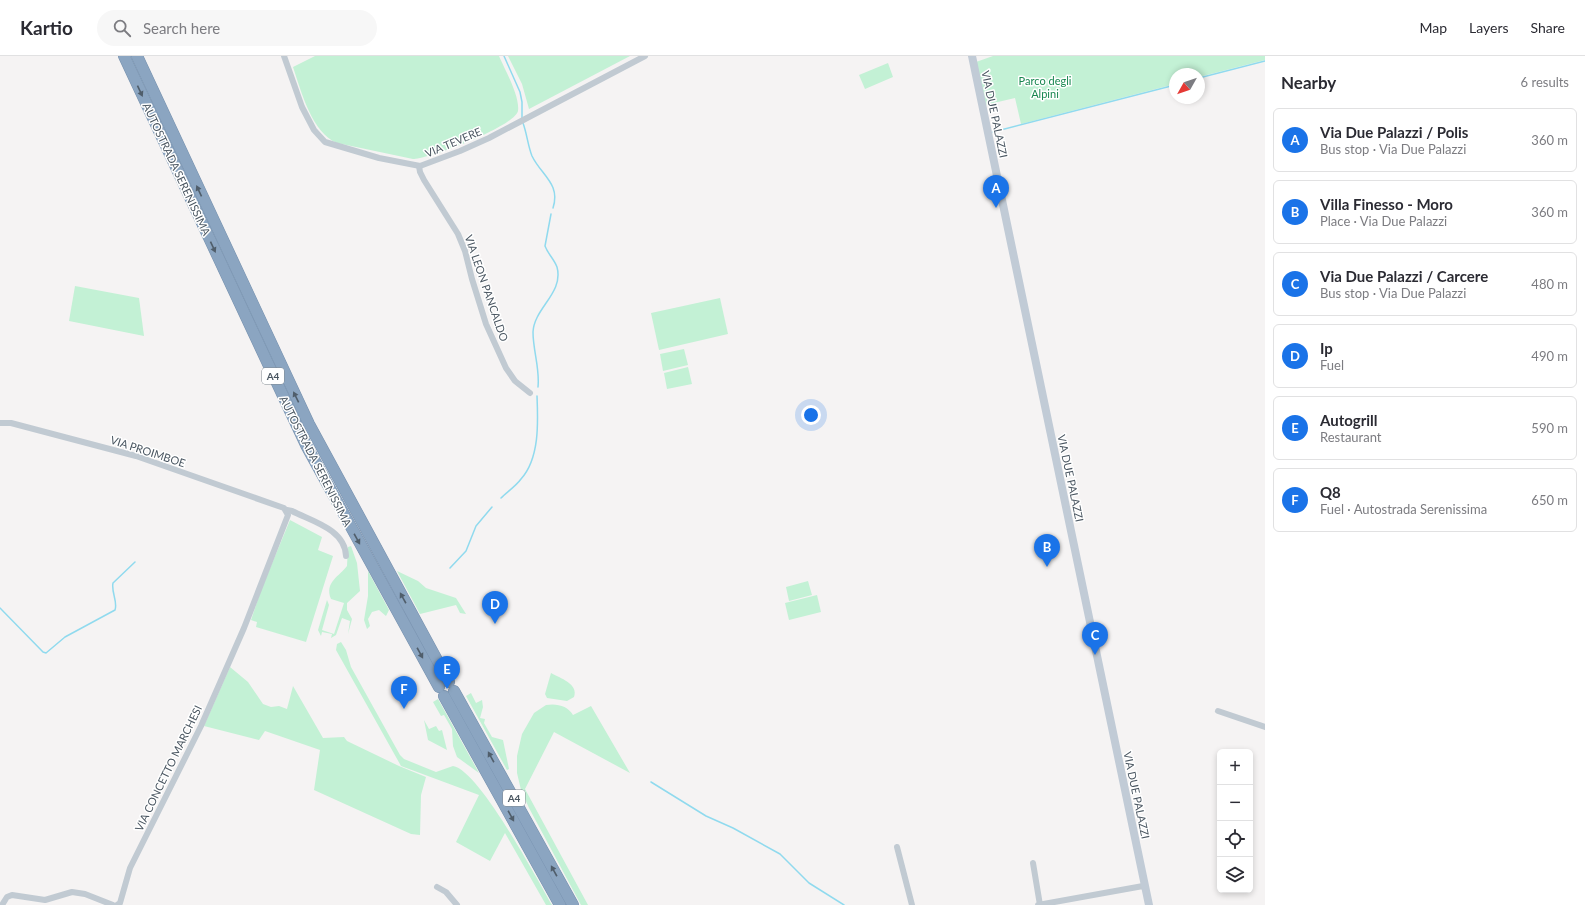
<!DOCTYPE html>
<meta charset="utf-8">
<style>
body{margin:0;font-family:Lato,sans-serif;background:#f7f7f7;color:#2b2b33}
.controls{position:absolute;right:12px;bottom:12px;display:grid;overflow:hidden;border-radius:6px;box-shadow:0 2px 6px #0003}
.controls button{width:36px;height:36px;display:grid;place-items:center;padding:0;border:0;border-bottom:1px solid #e1e1e2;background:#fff;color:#2b2b33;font:20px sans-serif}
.compass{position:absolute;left:1169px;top:12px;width:36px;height:36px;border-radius:50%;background:#fff;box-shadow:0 2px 6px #0003;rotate:230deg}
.you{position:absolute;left:811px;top:359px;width:14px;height:14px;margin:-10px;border:3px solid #fff;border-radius:50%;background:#1a73e8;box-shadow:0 0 0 6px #1a73e833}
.badge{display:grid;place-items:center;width:26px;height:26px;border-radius:50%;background:#1a73e8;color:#fff;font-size:13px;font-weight:700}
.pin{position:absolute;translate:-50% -33px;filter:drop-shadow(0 1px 2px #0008)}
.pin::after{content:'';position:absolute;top:21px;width:14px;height:12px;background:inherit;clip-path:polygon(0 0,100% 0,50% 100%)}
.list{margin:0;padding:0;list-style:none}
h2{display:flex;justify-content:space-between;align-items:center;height:52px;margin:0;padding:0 16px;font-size:17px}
h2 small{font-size:13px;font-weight:400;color:#7c7c81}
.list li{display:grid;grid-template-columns:26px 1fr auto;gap:12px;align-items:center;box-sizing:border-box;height:64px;margin:0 8px 8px;padding:0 8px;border:1px solid #e1e1e2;border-radius:6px}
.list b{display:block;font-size:15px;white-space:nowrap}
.list p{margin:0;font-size:13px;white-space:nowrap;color:#7c7c81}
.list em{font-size:13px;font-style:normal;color:#7c7c81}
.icon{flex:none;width:22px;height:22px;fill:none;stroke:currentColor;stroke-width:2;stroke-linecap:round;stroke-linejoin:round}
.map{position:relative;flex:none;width:1265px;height:849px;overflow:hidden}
header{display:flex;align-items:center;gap:24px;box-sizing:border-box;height:56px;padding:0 20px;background:#fff;border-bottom:1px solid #e1e1e2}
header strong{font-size:19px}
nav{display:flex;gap:22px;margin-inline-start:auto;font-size:14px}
.search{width:280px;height:36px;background:#f7f7f7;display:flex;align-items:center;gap:10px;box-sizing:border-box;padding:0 14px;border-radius:22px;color:#7c7c81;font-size:15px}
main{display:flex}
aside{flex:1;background:#fff}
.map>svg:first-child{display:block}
.green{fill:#c3f1d5}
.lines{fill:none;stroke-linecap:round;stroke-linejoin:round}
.stream{stroke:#90daee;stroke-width:1.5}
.highway-casing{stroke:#7690ad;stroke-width:12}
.street{stroke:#c1cad2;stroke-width:6}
.secondary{stroke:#c1cbd6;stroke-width:8}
.highway{stroke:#8ba5c1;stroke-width:11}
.oneway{fill:#505e6b}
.labels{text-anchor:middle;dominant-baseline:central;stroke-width:3;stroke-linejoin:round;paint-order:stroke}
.shield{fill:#fff;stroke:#808990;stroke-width:1}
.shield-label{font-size:10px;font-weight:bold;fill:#4a5661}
.park-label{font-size:11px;fill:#17864f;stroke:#fff}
.street-label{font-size:11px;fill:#4a5661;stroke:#fff}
</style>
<header>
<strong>Kartio</strong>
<div class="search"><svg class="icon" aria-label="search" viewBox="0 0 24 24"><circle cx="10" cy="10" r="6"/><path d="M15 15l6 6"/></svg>Search here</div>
<nav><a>Map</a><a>Layers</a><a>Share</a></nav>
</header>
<main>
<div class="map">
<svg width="1265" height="849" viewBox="0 0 1265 849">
<rect width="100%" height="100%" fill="#f5f3f3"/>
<g class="green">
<path d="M315 0H499C505 14 520 40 518 55 515 70 429 103 413 103L337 87C312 77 301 35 293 11Z"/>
<path d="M508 0H630L529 53 522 28Z"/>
<path d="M993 0H1265V4L1199 21V18H1175V28L1021 68 1015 42 985 49 976 6Z"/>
<path d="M888 7 893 21 865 33 859 19Z"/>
<path d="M75 230 139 242 144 280 69 265Z"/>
<path d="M720 242 728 278 659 294 651 257Z"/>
<path d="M684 293 688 309 663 315 660 298Z"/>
<path d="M688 311 692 328 667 333 664 317Z"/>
<path d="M290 464 322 481 318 494 333 500 306 586 256 571 257 566 251 564 261 534Z"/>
<path d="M351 490 357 507 360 535 347 547V554L352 563 348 578 350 565 342 562 336 579 331 582 332 578 322 576 321 580 318 574 327 544 329 549 322 574 334 578 344 547 331 543C324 526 340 520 347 510L348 491Z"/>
<path d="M368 515 389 554 386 560 379 554 372 556 368 563 370 570 367 573 364 564 368 540Z"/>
<path d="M397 515 418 525 426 532 456 542 466 558 460 557 456 549 420 558Z"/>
<path d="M808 525 812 539 789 545 786 531Z"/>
<path d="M817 539 821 556 789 564 785 547Z"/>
<path d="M341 586 346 594 351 611 400 699 404 703 436 716 453 710C479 714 537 823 552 849H546L505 777 490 805 456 786 479 739 401 710 336 594 337 588Z"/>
<path d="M230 611 248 626 263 648 271 651 279 650 287 653 293 630 323 682 344 681 347 685 399 710 426 721 421 739 420 779 411 778 314 734 320 694 265 675 259 684 204 670Z"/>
<path d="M551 617C560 622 579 628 574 641L567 645 547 642 545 638Z"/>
<path d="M471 637 476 647 482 644 483 651 480 662 485 663 484 667 492 681 503 684 509 713 507 714 466 640Z"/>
<path d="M438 643 479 717 457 701 453 690 452 673 444 659 441 660 433 646Z"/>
<path d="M546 649C557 647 568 650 573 659L591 650 630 717 554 676 525 733 588 849H581L529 752 521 734 517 717V700L522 678 534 657Z"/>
<path d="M424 664 429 673 436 670 439 675 442 674 447 694 428 684Z"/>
</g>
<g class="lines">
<g class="stream">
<path d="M504 0 520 36 522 46V62"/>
<path d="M1199 22 1265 5"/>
<path d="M523 67C527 78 528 90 532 100 541 119 561 128 553 152"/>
<path d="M993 76 1175 29"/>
<path d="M538 331C540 312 533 295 533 276 534 252 564 237 557 211 554 203 548 198 545 190L551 158"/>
<path d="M501 442C507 436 516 430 521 423 540 402 538 365 537 340"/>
<path d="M450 512 466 495 476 470 492 451"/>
<path d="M0 552 43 596 46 597 65 581 115 554C118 546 111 536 113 527L135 506"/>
<path d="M651 726 706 760 733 772 780 798 809 827 844 849"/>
</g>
<defs>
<g id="highway">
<path d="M124 0 306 389 439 631"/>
<path d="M137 0 309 368 449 626"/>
<path d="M454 635 573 849"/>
<path d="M444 640 560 849"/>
</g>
</defs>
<use href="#highway" class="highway-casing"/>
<g class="street">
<path d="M284 0 302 51 314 74 325 86 379 102 420 110 460 95 489 82 645 0"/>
<path d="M419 110 420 116 424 124 458 178 465 195 472 223 486 268 506 312 515 325 530 337"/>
<path d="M0 367H11L136 400 284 452 288 459 244 572 201 670 130 812 120 847 117 849"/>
<path d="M287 454 292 455C311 465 345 473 346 500"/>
<path d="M1218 655 1265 671"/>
<path d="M897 791 912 849"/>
<path d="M1033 807 1040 849"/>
<path d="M437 831 446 836 457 849"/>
<path d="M2 849 7 841 12 839 45 844 72 836 85 838 113 849"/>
<path d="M1038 849 1143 830 1145 832"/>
</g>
<path class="secondary" d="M972 0 1149 849"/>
<use href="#highway" class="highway"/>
</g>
<defs><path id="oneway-solid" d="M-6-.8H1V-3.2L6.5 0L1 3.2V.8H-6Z"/></defs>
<g class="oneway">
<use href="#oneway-solid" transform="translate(140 35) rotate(65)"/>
<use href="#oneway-solid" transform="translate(199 135) rotate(-115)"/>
<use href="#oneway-solid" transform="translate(213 191) rotate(65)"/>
<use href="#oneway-solid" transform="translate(296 341) rotate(-116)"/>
<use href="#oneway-solid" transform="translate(357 483) rotate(61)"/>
<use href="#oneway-solid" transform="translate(403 542) rotate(-119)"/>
<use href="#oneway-solid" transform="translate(420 597) rotate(61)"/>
<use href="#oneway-solid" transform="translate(491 701) rotate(-119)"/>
<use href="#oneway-solid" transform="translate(511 760) rotate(61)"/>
<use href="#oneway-solid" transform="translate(554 815) rotate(-119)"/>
</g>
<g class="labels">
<g class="shield">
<rect x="262" y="312" width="22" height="16" rx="3"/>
<rect x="503" y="734" width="22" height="16" rx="3"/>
</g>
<g class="shield-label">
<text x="273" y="320">A4</text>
<text x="514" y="742">A4</text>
</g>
<g class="park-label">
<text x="1045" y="24">Parco degli<tspan x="1045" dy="13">Alpini</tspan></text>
</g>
<g class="street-label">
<text transform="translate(995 58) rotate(78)">VIA DUE PALAZZI</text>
<text transform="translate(453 86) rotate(-23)">VIA TEVERE</text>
<text transform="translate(177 113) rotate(65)">AUTOSTRADA SERENISSIMA</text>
<text transform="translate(487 232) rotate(71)">VIA LEON PANCALDO</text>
<text transform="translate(148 395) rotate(18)">VIA PROIMBOE</text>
<text transform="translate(316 405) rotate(63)">AUTOSTRADA SERENISSIMA</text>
<text transform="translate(1071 422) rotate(78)">VIA DUE PALAZZI</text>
<text transform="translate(168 712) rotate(-64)">VIA CONCETTO MARCHESI</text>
<text transform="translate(1137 739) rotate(78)">VIA DUE PALAZZI</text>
</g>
</g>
</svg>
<div class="controls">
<button>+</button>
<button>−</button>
<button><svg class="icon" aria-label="locate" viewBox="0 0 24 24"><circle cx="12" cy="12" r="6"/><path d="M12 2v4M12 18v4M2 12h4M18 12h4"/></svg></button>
<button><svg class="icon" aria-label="layers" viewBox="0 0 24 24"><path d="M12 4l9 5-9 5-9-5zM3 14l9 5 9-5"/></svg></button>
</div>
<svg class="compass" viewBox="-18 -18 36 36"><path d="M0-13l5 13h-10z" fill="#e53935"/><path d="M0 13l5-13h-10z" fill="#7c7c81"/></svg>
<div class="you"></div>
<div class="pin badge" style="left:996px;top:152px">A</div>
<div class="pin badge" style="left:1047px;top:511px">B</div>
<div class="pin badge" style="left:1095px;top:599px">C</div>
<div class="pin badge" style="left:495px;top:568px">D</div>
<div class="pin badge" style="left:447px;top:633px">E</div>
<div class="pin badge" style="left:404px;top:653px">F</div>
</div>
<aside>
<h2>Nearby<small>6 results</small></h2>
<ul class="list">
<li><span class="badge">A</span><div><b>Via Due Palazzi / Polis</b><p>Bus stop · Via Due Palazzi</p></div><em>360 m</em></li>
<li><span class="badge">B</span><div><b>Villa Finesso - Moro</b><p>Place · Via Due Palazzi</p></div><em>360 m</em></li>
<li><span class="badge">C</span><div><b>Via Due Palazzi / Carcere</b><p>Bus stop · Via Due Palazzi</p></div><em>480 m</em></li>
<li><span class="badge">D</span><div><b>Ip</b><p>Fuel</p></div><em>490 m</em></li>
<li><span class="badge">E</span><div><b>Autogrill</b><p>Restaurant</p></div><em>590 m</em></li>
<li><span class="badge">F</span><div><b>Q8</b><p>Fuel · Autostrada Serenissima</p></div><em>650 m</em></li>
</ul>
</aside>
</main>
